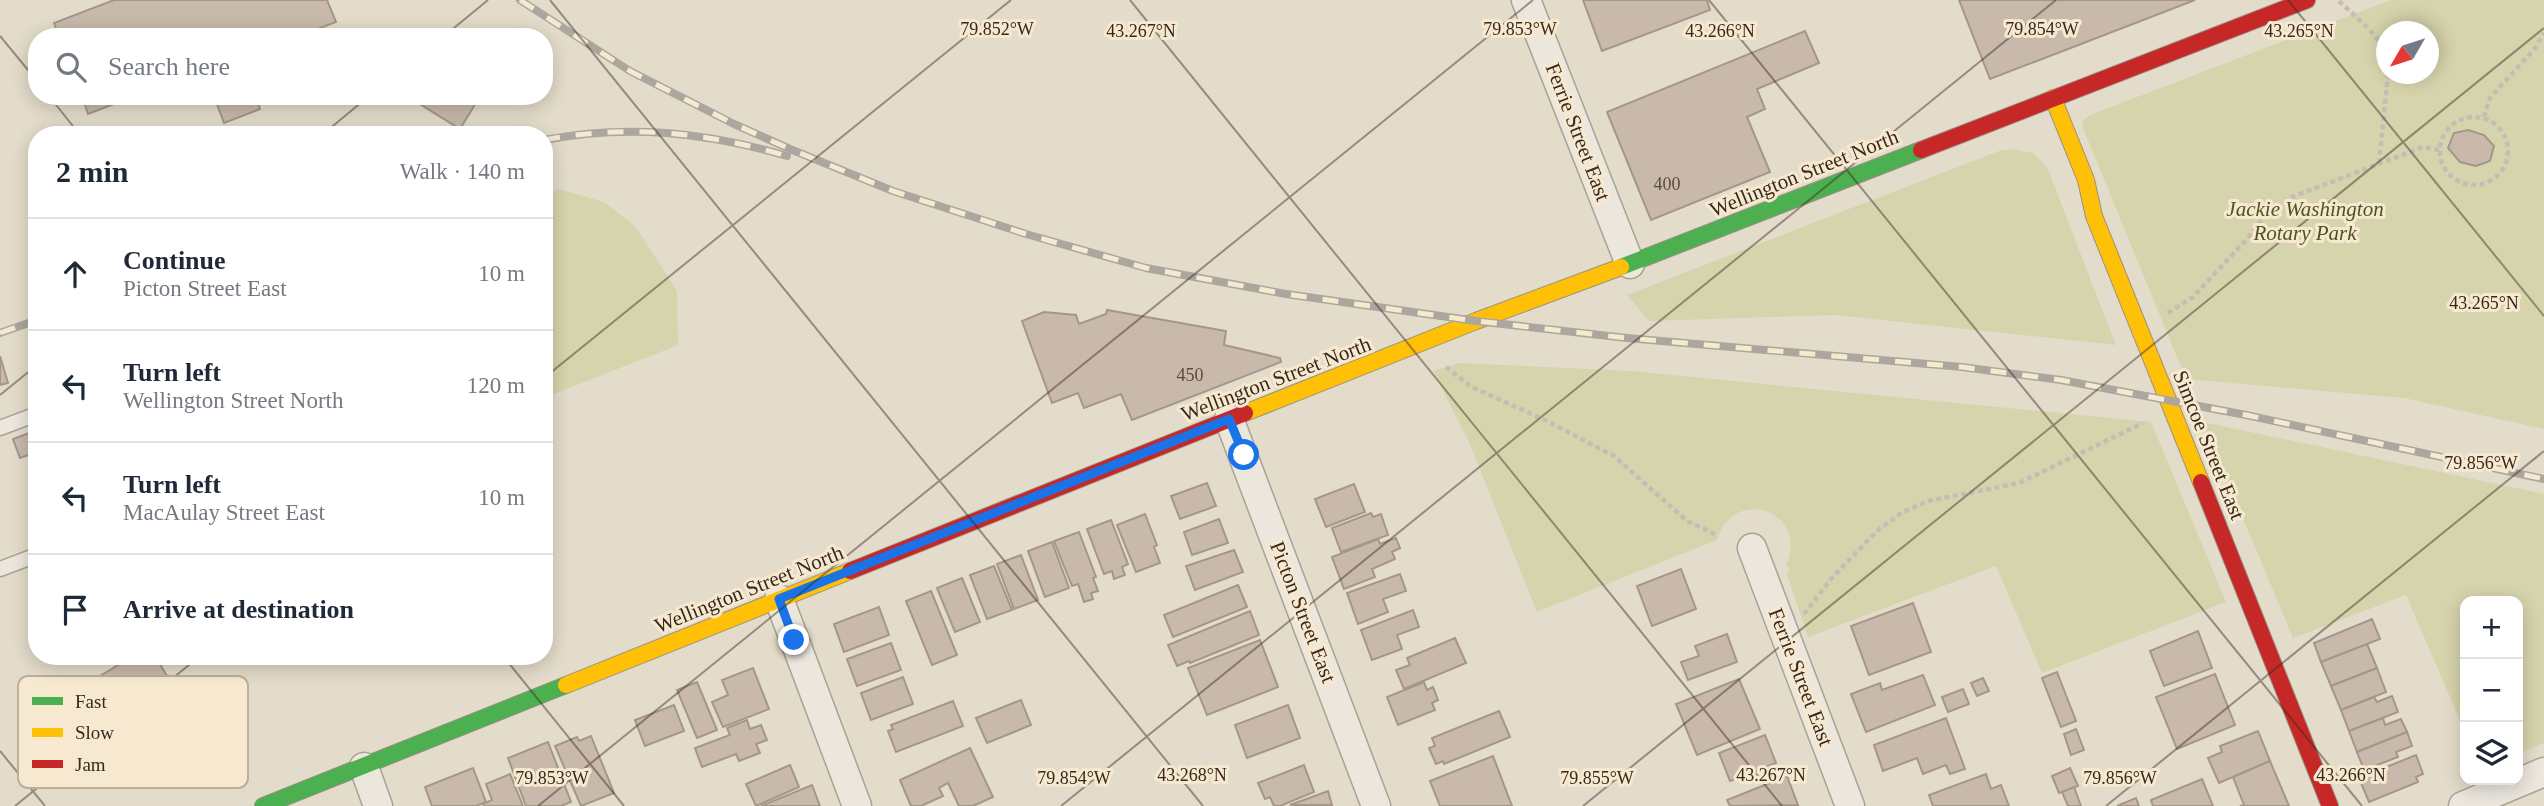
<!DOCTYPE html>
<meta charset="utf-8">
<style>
body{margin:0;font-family:Georgia,serif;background:#f6f6f7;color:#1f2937}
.controls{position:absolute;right:21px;bottom:21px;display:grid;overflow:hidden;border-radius:14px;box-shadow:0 4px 18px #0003}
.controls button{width:63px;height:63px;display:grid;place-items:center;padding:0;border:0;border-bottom:2px solid #e0e1e3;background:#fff;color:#1f2937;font:35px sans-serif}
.compass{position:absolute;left:2376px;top:21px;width:63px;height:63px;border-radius:50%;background:#fff;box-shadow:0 4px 18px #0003;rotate:231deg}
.stop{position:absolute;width:21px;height:21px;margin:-16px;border:5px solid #1a73e8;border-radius:50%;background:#fff}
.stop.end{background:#1a73e8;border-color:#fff;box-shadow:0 2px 7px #0008}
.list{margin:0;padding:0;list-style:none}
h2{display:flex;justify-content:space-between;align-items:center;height:91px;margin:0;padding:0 28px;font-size:30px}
h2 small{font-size:23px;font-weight:400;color:#747a83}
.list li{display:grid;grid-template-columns:46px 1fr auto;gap:21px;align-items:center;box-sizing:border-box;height:112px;padding:0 28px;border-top:2px solid #e0e1e3}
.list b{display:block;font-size:26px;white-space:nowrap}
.list p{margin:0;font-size:23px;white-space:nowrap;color:#747a83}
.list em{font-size:23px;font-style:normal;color:#747a83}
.icon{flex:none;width:38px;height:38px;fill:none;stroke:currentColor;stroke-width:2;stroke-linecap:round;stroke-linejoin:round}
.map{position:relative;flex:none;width:2544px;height:806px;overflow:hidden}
.search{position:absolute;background:#fff;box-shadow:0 4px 18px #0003;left:28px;top:28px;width:525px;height:77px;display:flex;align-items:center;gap:18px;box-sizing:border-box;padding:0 24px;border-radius:28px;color:#747a83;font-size:26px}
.panel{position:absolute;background:#fff;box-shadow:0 4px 18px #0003;left:28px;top:126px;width:525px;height:539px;border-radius:28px}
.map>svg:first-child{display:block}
.green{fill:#d6d4ac;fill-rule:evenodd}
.building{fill:#c8b9ab;stroke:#a4978a;stroke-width:2}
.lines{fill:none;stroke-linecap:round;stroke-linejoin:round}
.lane-casing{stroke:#a9a194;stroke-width:17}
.street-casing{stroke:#a9a194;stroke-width:31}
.fast-casing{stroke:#999084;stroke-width:18}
.slow-casing{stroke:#999084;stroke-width:18}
.jam-casing{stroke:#999084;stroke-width:18}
.path{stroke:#c5bdb4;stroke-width:4.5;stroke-dasharray:5 3.5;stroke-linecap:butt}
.lane{stroke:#ece7dd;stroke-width:14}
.street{stroke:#ece7dd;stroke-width:28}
.fast{stroke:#4caf50;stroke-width:16}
.slow{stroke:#ffc107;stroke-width:16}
.jam{stroke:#c62828;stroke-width:16}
.rail-casing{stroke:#aba69e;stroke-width:8}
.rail{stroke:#f6e9d0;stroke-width:5;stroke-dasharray:16;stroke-linecap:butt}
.route{stroke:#1a73e8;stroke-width:9}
.ticks{fill:none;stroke:#38281d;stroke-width:2;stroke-opacity:0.45}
.labels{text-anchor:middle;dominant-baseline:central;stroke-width:6;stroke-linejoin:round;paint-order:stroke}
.number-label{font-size:18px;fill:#5c4c40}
.street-label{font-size:21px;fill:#38281d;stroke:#f6e9d0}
.park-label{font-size:21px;font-style:italic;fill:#4b5522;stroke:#f6e9d0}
.key{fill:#f6e9d0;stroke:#bdaf9a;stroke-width:2}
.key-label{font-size:19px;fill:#38281d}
.ticks-label{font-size:18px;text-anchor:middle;fill:#38281d;stroke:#f6e9d0;stroke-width:6;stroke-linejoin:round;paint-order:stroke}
</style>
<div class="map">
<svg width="2544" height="806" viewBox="0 0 2544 806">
<rect width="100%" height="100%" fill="#e4dcca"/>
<g class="green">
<path d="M2391 0H2544V429L2404 398 2186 379 2083 128 2082 121 2090 115ZM2386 32H2428V74H2386Z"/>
<path d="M2011 149 2033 153 2047 167 2116 345 1835 315 1649 321 1627 295 1999 151Z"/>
<path d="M559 189 604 202 636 227 677 291 678 345 544 398V194Z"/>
<path d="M1459 363 1631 371 2151 422 2226 602 2042 673 1996 566 1808 637 1787 574 1790 569 1786 565C1810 512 1734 484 1717 540L1537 612 1469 442 1433 371Z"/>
<path d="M2203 422 2544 494V743L2518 755V601H2465V732L2406 595 2293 638Z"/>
</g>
<g class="building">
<path d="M114 0H327L336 22 297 37H59L54 23Z"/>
<path d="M1583 0H1707L1710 10 1602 51Z"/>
<path d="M1959 0H2195L1990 79Z"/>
<path d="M1805 31 1819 63 1757 89 1765 109 1747 117 1770 172 1651 220 1607 112Z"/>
<path d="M82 96H135L88 114Z"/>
<path d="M214 96H255L260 109 224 123Z"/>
<path d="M407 96H480L460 129Z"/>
<path d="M2468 130 2484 135 2494 146 2490 161 2476 166 2460 162 2448 148 2454 133Z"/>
<path d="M1107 310 1226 331 1224 345 1280 358 1281 362 1132 420 1121 394 1084 408 1078 393 1052 403 1022 321 1044 312 1076 315 1079 324 1106 314Z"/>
<path d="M0 356 8 383 0 385Z"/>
<path d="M37 430V452L20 458 13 439Z"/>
<path d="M1207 483 1216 506 1180 519 1171 496Z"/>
<path d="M1354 484 1365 512 1326 527 1315 499Z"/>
<path d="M1371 513 1373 517 1381 514 1388 535 1341 552 1332 528Z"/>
<path d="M1145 514 1157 545 1154 547 1160 563 1136 572 1117 525Z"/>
<path d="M1219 519 1228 543 1192 555 1184 532Z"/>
<path d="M1111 520 1128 564 1122 567 1125 575 1114 579 1112 571 1104 574 1087 529Z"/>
<path d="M1079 532 1096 577 1093 578 1098 591 1091 593 1093 599 1084 602 1078 584 1072 586 1054 541Z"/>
<path d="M1396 538 1400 548 1392 552 1395 559 1372 569 1375 577 1344 589 1332 557 1378 539 1380 544Z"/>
<path d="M1052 542 1069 588 1045 597 1028 551Z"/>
<path d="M1234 550 1243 572 1195 590 1186 566Z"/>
<path d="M1021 555 1038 600 1014 609 997 564Z"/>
<path d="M994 566 1012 610 987 619 970 575Z"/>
<path d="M1681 569 1696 609 1652 626 1637 586Z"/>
<path d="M1400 574 1406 591 1383 599 1388 612 1358 624 1347 593Z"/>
<path d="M962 578 980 622 955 632 937 588Z"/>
<path d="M1238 585 1247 607 1173 637 1164 615Z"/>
<path d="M931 591 957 655 932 665 906 601Z"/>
<path d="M1913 603 1931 652 1869 675 1851 626Z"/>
<path d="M879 607 889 635 844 652 834 624Z"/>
<path d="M1413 610 1419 627 1397 635 1402 649 1372 660 1361 630Z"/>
<path d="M1250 611 1259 635 1190 663 1189 661 1177 666 1168 645Z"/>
<path d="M2372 619 2380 639 2321 662 2314 643Z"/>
<path d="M2198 631 2212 668 2164 686 2150 651Z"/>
<path d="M1727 634 1737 662 1688 680 1681 662 1699 656 1695 646Z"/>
<path d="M1455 638 1466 663 1404 689 1396 670 1410 665 1407 658Z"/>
<path d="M1260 640 1278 687 1207 715 1188 668Z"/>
<path d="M891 643 901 670 857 686 847 659Z"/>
<path d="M2367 644 2377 668 2331 686 2321 662Z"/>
<path d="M133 656H155L190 714 77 783 36 715Z"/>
<path d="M753 668 769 709 723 727 712 702 728 695 722 680Z"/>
<path d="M2377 668 2386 692 2341 710 2331 686Z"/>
<path d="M2057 672 2076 721 2061 727 2042 678Z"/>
<path d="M2215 674 2235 725 2177 749 2156 697Z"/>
<path d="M1923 675 1935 705 1866 732 1851 694 1880 683 1882 690Z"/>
<path d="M903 677 913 704 871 720 861 693Z"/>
<path d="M1983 678 1989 691 1977 696 1971 683Z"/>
<path d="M1739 679 1760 729 1697 755 1676 704Z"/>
<path d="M697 682 717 730 697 738 677 690Z"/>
<path d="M1424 682 1427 690 1433 687 1438 700 1432 703 1435 710 1398 725 1387 697Z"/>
<path d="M1963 689 1969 704 1948 712 1942 697Z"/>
<path d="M2392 696 2398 712 2349 731 2341 710 2374 697 2377 702Z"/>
<path d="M1021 700 1031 725 987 743 976 718Z"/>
<path d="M953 701 963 726 896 752 888 731 893 729 891 725Z"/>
<path d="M674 705 684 731 645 746 635 720Z"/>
<path d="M1288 705 1300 738 1247 758 1235 725Z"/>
<path d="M1499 711 1510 737 1444 764 1443 761 1436 764 1429 748 1435 746 1432 738Z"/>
<path d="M1946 718 1965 769 1950 774 1946 765 1923 774 1917 758 1883 771 1874 745Z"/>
<path d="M2383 718 2385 725 2401 719 2407 732 2357 752 2349 731Z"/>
<path d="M747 720 750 729 761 725 767 740 756 744 760 753 739 761 736 754 702 767 695 748 730 735 727 728Z"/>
<path d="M2076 729 2084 750 2071 755 2064 734Z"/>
<path d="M2258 731 2270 761 2219 783 2208 758 2222 752 2220 746Z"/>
<path d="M2407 732 2412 746 2396 752 2398 757 2364 770 2357 752Z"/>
<path d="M1765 735 1776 763 1730 781 1719 753Z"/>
<path d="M591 736 614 793 581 806 555 746 577 737 579 741Z"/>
<path d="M548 742 571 802 561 806H526L508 758Z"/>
<path d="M970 748 993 797 973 806H959L948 783 939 788 943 796 921 806H911L900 780Z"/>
<path d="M2416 755 2423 774 2416 777 2418 782 2369 802 2359 778Z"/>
<path d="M1493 756 1512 806H1440L1430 781Z"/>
<path d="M2270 761 2289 806H2240L2244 805 2233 777Z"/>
<path d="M790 765 799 787 756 806 746 784Z"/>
<path d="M1304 765 1314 792 1280 806H1274L1270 797 1265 799 1258 783Z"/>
<path d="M473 768 486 802 476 806H432L425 787Z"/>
<path d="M2070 768 2078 786 2059 793 2052 776Z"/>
<path d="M510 774 523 806H484L483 804 492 800 486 784Z"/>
<path d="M1986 774 1991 789 2001 785 2009 806H1933L1929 795Z"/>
<path d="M1787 776 1798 805 1730 806 1727 800Z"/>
<path d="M2202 779 2213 806H2153L2151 800Z"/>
<path d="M812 785 820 806H761Z"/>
<path d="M2074 787 2081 806H2068L2062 792Z"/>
<path d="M1328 791 1332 805H1290Z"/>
<path d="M2136 798 2139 806H2117Z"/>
</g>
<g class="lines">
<defs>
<g id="lane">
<path d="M0 428 37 414"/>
<path d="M0 569 37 555"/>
</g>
<g id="street">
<path d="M1526 0 1630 264"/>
<path d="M1229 419 1376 806"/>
<path d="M1752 548 1850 806"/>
<path d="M779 599 857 806"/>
<path d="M364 767 378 806"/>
<path d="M2463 806 2544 772"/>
</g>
<g id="fast">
<path d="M1621 267 1921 150"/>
<path d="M263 806 566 685"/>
</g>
<g id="slow">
<path d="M2053 98 2086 180 2094 216 2201 482"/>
<path d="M1245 413 1476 321 1621 267"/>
<path d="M566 685 850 571"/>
</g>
<g id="jam">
<path d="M1921 150 2307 0"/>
<path d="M2201 482 2330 806"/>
<path d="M850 571 1245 413"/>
</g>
</defs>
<use href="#lane" class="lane-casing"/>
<use href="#street" class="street-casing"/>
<use href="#fast" class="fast-casing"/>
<use href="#slow" class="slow-casing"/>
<use href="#jam" class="jam-casing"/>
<g class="path">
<path d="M2339 1 2368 28 2384 47 2386 65"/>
<circle cx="2474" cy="151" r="34"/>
<path d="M2484 117 2490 98 2536 47 2544 32"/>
<path d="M2379 163 2388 74"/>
<path d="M2168 313 2193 297 2247 239 2265 215 2292 197 2423 147 2439 150"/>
<path d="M1446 367 1470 386 1549 422 1614 456 1687 521 1717 535"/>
<path d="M1804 614 1831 579 1878 530 1903 512 1928 501 2019 483 2143 423"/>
</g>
<use href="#lane" class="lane"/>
<use href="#street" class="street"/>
<use href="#fast" class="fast"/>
<use href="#slow" class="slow"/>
<use href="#jam" class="jam"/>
<defs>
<g id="rail">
<path d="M520 0 630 71 734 124 790 149 893 191 1026 234 1146 268 1286 294 1476 321 1627 338 1962 367 2061 380 2246 415 2544 479"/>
<path d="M544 140C628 124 705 132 787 156"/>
<path d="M0 333 37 320"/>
</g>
</defs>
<use href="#rail" class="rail-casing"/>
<use href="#rail" class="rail"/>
</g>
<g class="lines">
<path class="route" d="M794 640 779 599 1229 419 1244 455"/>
</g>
<path class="ticks" d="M550 0 1203 806M1130 0 1782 806M1709 0 2362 806M2288 0 2544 316M0 36 37 81M443 37 488 0M49 96 80 135M322 135 369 96M544 378 1011 0M0 395 37 365M503 656 624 806M0 751 45 806M15 806 200 656M538 806 1533 0M1061 806 2056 0M1583 806 2544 28M2106 806 2544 451"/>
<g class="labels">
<g class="number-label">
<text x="1667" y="184">400</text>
<text x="1190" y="375">450</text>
</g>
<g class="street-label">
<text transform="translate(1578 132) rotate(69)">Ferrie Street East</text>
<text transform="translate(1804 173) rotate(-22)">Wellington Street North</text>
<text transform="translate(1276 379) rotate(-21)">Wellington Street North</text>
<text transform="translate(2209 445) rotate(68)">Simcoe Street East</text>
<text transform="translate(749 589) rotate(-22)">Wellington Street North</text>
<text transform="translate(1303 612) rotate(69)">Picton Street East</text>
<text transform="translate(1801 677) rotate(69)">Ferrie Street East</text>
</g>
<g class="park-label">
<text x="2305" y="209">Jackie Washington<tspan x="2305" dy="24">Rotary Park</tspan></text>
</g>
</g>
<rect x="18" y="676" width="230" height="112" rx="10" class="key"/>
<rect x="32" y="697" width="31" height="8" fill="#4caf50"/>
<rect x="32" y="728" width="31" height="9" fill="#ffc107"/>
<rect x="32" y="760" width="31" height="8" fill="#c62828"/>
<g class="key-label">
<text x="75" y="708">Fast</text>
<text x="75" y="739">Slow</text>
<text x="75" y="771">Jam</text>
</g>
<g class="ticks-label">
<text x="997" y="35">79.852°W</text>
<text x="1520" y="35">79.853°W</text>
<text x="2042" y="35">79.854°W</text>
<text x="2299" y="37">43.265°N</text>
<text x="1141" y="37">43.267°N</text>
<text x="1720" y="37">43.266°N</text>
<text x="2484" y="309">43.265°N</text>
<text x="2481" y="469">79.856°W</text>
<text x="1192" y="781">43.268°N</text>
<text x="1771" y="781">43.267°N</text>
<text x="2351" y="781">43.266°N</text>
<text x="552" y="784">79.853°W</text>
<text x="1074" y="784">79.854°W</text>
<text x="1597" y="784">79.855°W</text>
<text x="2120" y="784">79.856°W</text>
</g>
</svg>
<div class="controls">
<button>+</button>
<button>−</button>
<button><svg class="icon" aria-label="layers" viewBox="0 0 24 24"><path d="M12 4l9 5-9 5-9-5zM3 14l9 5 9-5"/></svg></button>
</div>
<svg class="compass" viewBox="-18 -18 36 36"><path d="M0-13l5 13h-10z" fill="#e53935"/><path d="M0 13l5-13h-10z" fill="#747a83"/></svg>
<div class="stop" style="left:1244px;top:455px"></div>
<div class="stop end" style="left:794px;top:640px"></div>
<div class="search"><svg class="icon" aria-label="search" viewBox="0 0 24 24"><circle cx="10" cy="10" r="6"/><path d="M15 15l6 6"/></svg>Search here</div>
<section class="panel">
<h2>2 min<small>Walk · 140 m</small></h2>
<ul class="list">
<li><svg class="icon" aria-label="ahead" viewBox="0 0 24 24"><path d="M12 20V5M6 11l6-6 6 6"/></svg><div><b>Continue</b><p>Picton Street East</p></div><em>10 m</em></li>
<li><svg class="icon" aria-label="left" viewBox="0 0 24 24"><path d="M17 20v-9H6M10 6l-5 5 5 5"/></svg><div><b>Turn left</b><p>Wellington Street North</p></div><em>120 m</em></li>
<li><svg class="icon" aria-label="left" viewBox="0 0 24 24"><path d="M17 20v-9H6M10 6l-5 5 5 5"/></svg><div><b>Turn left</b><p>MacAulay Street East</p></div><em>10 m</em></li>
<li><svg class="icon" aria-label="arrive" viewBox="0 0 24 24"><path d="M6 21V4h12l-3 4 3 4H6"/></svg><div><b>Arrive at destination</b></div></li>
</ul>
</section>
</div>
